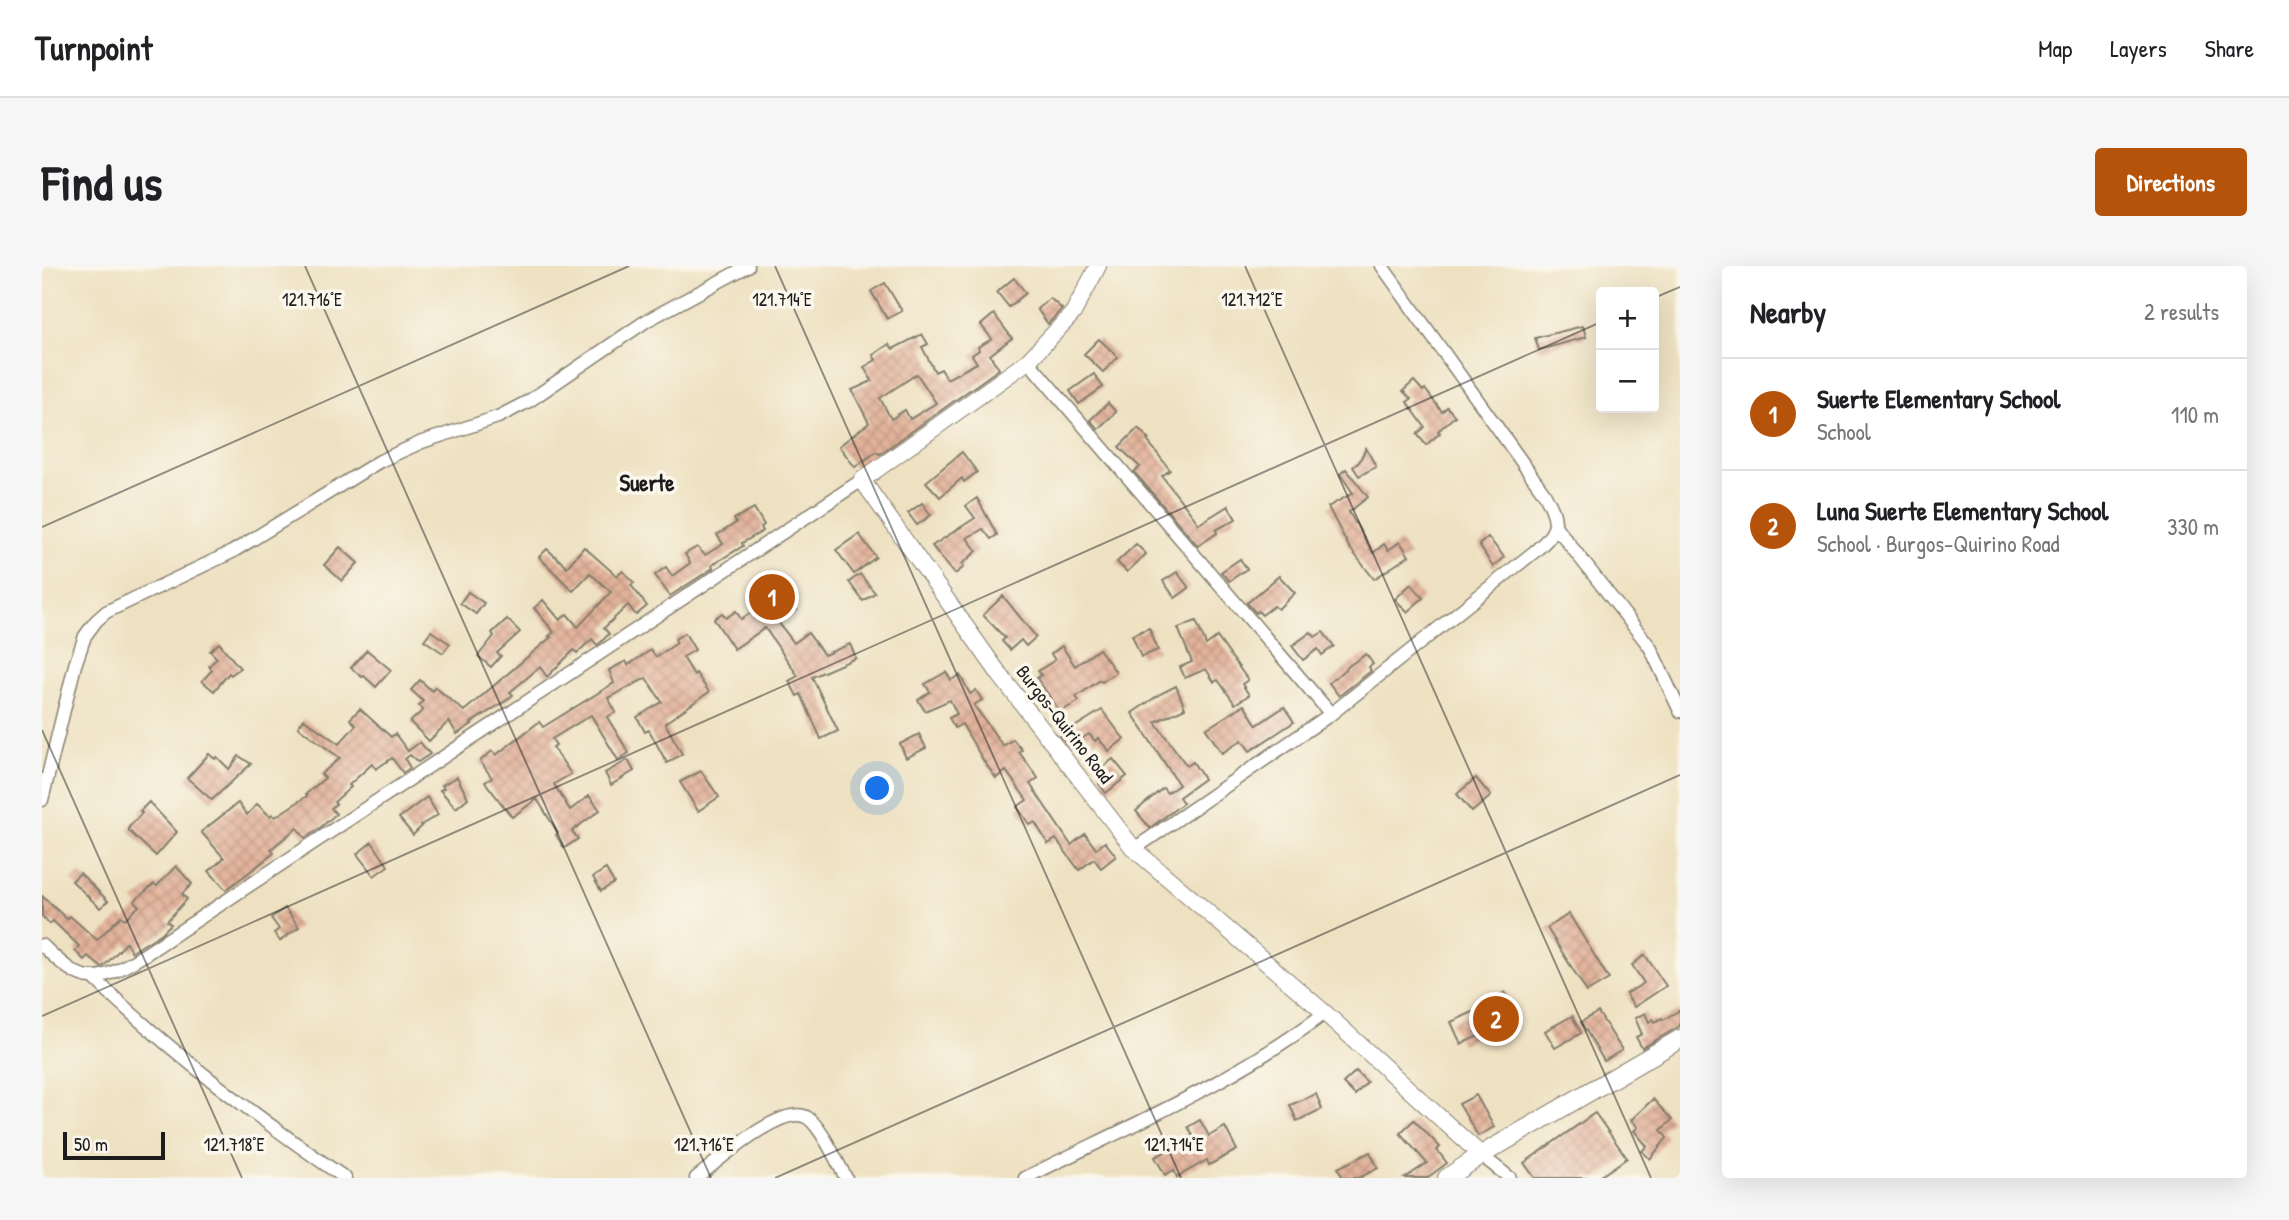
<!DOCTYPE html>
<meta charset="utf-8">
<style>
body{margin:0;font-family:"Patrick Hand",sans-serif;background:#f6f6f6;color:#202124}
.controls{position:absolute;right:21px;top:21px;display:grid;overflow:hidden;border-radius:7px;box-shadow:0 7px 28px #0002}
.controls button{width:63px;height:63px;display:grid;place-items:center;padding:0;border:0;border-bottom:2px solid #e0e0e0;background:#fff;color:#202124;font:35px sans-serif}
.scale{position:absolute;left:21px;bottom:18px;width:102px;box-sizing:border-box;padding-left:7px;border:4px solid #1c1c1c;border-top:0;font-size:19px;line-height:24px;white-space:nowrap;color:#1c1c1c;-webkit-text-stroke:5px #fbf7ec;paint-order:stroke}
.you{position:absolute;left:836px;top:523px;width:24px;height:24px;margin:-18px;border:5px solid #fff;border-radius:50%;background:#1a73e8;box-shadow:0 0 0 10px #1a73e833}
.badge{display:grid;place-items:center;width:46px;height:46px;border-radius:50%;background:#b45309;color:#fff;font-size:23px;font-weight:700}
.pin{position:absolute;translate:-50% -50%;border:4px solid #fff;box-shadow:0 2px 7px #0006}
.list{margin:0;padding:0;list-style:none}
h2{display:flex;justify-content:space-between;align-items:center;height:91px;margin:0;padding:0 28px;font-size:30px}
h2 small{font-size:23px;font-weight:400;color:#757577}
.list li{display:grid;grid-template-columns:46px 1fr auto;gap:21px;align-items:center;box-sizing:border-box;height:112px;padding:0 28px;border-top:2px solid #e0e0e0}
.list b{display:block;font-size:26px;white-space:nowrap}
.list p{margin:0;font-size:23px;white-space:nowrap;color:#757577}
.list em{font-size:23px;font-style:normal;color:#757577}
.map{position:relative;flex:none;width:1638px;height:912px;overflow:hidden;border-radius:7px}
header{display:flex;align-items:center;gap:42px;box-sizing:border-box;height:98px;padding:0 35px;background:#fff;border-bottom:2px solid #e0e0e0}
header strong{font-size:33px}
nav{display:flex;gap:38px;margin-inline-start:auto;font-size:24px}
.intro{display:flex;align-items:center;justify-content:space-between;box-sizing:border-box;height:168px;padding:0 42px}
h1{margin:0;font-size:49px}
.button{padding:18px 32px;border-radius:7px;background:#b45309;color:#fff;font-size:24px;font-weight:700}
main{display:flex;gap:42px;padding:0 42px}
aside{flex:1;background:#fff;border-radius:7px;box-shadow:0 7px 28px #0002}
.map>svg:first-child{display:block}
.building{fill:url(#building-cross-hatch);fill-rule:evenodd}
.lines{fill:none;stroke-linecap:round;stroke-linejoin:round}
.minor-casing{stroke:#857e6e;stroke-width:15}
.tertiary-casing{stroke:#857e6e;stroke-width:18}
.secondary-casing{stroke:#857e6e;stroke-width:20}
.minor{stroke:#fff;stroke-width:12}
.tertiary{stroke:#fff;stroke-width:16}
.secondary{stroke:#fff;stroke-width:18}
.ticks{fill:none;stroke:#1c1c1c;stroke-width:2;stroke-opacity:0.45}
.labels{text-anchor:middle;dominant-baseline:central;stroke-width:7;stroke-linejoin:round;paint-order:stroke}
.street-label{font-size:19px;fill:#1c1c1c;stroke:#fbf7ec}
.quarter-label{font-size:23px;font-weight:bold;fill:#1c1c1c;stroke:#fbf7ec}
.ticks-label{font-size:18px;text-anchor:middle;fill:#1c1c1c;stroke:#fbf7ec;stroke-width:7;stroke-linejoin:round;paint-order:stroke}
</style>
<header>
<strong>Turnpoint</strong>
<nav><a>Map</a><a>Layers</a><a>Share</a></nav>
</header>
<div class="intro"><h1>Find us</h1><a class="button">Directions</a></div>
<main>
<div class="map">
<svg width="1638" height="912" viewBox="0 0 1638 912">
<defs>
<pattern id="building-cross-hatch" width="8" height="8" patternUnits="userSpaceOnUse" patternTransform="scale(1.75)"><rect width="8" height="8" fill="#e2b29a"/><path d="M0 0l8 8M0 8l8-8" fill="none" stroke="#c19884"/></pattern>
</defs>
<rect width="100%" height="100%" fill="#fbf7ec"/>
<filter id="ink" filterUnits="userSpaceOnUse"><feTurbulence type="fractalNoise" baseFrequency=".0143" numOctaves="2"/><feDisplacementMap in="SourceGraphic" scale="14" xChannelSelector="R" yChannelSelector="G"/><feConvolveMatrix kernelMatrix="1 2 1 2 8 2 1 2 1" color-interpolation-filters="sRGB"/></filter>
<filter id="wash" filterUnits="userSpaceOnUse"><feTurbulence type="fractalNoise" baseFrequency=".00686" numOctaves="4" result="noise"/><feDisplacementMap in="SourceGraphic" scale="28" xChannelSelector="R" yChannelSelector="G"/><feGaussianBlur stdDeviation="1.57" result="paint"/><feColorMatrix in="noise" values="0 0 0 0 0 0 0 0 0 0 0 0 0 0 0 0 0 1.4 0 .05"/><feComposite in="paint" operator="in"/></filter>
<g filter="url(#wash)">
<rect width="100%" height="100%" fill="#eee1c1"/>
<g id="blocks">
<g class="building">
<path d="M972 12 984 27 967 41 955 26Z"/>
<path d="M843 17 860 45 845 53 829 25Z"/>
<path d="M1008 32 1020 43 1006 58 995 43Z"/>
<path d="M952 48 970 72 948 89 957 103 838 188 834 186 813 201 797 180 827 157 810 124 830 115 822 101 834 94 831 89 847 78 851 83 880 68 886 78 880 81 893 106 899 103 905 113 935 97 930 89 937 84 936 81 950 73 939 59ZM875 108 894 137 868 153 863 144 849 153 838 132Z"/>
<path d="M1541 60 1544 71 1497 84 1493 72Z"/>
<path d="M1057 73 1076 91 1061 106 1042 88Z"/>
<path d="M1052 108 1061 121 1037 138 1028 125Z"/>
<path d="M1372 115 1381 125 1383 123 1400 146 1405 141 1413 150 1396 165 1398 167 1384 179 1375 168 1383 161 1365 136 1369 133 1361 125Z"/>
<path d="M1066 137 1074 146 1056 163 1048 154Z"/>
<path d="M1096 162 1107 173 1105 174 1128 204 1120 210 1157 258 1186 240 1194 253 1174 264 1175 267 1156 280 1092 206 1098 201 1077 181Z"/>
<path d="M1324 182 1334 201 1317 210 1311 201 1317 196Z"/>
<path d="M920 186 935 206 922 216 920 212 898 231 884 216Z"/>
<path d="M1304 203 1326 231 1307 246 1331 287 1342 278 1346 284 1358 276 1367 290 1332 313 1307 281 1286 241 1311 227 1298 208Z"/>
<path d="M935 232 955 269 949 273 941 263 925 272 935 285 920 298 922 301 913 308 890 280 933 252 924 240Z"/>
<path d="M880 237 889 249 875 259 866 247Z"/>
<path d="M712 242 722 259 719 261 721 265 700 277 701 280 670 299 671 302 628 330 613 309 624 301 630 310 648 297 643 288 655 281 663 289 681 278 675 269 694 257 692 253Z"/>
<path d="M817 268 834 291 812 308 794 284Z"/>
<path d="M1446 271 1462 291 1451 301 1437 279Z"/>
<path d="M1094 278 1104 288 1085 306 1075 296Z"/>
<path d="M298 281 316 297 300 315 282 299Z"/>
<path d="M542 281 575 310 581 305 592 317 589 319 605 340 594 349 586 339 562 362 567 368 559 376 555 379 550 373 535 387 532 384 505 411 498 401 468 426 471 429 465 434 429 457 430 458 415 468 407 455 387 475 368 456 381 444 377 440 381 435 369 424 378 414 390 425 393 421 422 445 509 371 507 370 512 366 492 342 501 334 518 354 525 348 536 361 569 326 548 307 531 325 497 291 505 283 525 301Z"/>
<path d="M1198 293 1205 303 1187 315 1179 306Z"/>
<path d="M1135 306 1147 322 1133 332 1121 315Z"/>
<path d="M818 308 833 327 821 335 807 316Z"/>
<path d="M1237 310 1253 327 1236 343 1232 340 1220 349 1216 345 1214 347 1205 337Z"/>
<path d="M1369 318 1381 332 1365 346 1353 333Z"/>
<path d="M742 325 755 344 737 357 752 377 766 367 782 389 808 378 814 392 770 411 796 465 779 473 759 428 755 430 747 415 756 410 723 362 692 383 672 353 680 347 684 352 694 345 699 353Z"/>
<path d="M426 326 442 337 434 348 418 337Z"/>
<path d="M961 330 994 371 984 380 979 374 968 384 960 375 963 372 941 349Z"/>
<path d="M465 353 478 366 455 387 459 390 449 401 436 390 452 370 450 367Z"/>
<path d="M1154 355 1164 379 1175 371 1206 414 1200 418 1207 429 1193 438 1176 414 1172 416 1164 403 1143 412 1138 401 1150 396 1136 362Z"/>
<path d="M1107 362 1116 384 1099 391 1090 369Z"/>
<path d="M389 365 408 378 401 387 382 374Z"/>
<path d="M1269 366 1273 371 1281 366 1292 380 1280 389 1276 383 1261 394 1250 380Z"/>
<path d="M643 367 653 384 641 391 652 409 654 407 667 426 623 457 640 488 625 497 607 464 603 466 595 451 620 436 604 412 566 432 574 446 565 451 587 487 576 494 549 449 510 473 514 479 511 481 529 508 512 518 528 544 547 530 558 544 530 565 536 573 522 582 514 569 516 567 495 533 470 551 443 516 450 512 438 495 450 485 454 489 497 456 501 461 572 417 567 404 584 395 586 399 609 384 614 391 635 377 633 373Z"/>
<path d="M177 377 198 402 189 409 187 407 172 425 160 415 170 404 167 400 175 392 168 385Z"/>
<path d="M1020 380 1033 400 1057 383 1074 406 1060 416 1058 414 1034 431 1037 435 1018 446 995 412 999 409 996 405 1013 394 1009 388Z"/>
<path d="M325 384 349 404 334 421 322 410 320 411 309 402Z"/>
<path d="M1324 388 1331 398 1327 401 1329 405 1297 430 1287 417 1308 399Z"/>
<path d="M904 406 909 414 918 409 928 428 934 424 940 434 932 439 961 480 971 473 980 484 977 486 996 512 988 518 1029 579 1043 568 1054 583 1063 576 1074 590 1059 602 1052 593 1037 604 1014 573 1006 578 993 556 988 559 975 541 985 534 964 505 954 512 941 494 920 458 913 462 907 452 915 448 908 434 883 445 876 434 888 426 883 418Z"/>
<path d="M1134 420 1143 442 1113 456 1145 500 1151 496 1162 513 1137 531 1141 537 1108 562 1094 545 1121 522 1125 527 1137 519 1090 447 1118 428Z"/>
<path d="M1202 439 1215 459 1242 441 1252 456 1208 485 1200 474 1180 487 1164 463Z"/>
<path d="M318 443 349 471 353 468 366 485 378 476 388 488 376 496 368 489 363 493 368 502 361 507 350 492 334 503 330 498 307 519 309 521 292 536 294 538 289 542 294 548 278 562 263 572 255 562 229 583 232 587 184 624 167 605 182 592 159 566 196 537 205 549 215 538 228 550 230 548 233 551 265 530 264 528 283 512 279 508 298 492 256 461 262 453 297 478 314 459 308 453Z"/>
<path d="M1060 444 1082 473 1067 485 1056 472 1053 475 1047 468 1027 481 1018 470Z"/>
<path d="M877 468 884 482 864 492 858 478Z"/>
<path d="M167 488 173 493 175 491 187 503 197 490 209 498 170 534 145 512Z"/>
<path d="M1071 493 1085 510 1064 527 1057 518 1064 513 1057 504Z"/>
<path d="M586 494 592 505 569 519 563 507Z"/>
<path d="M659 505 677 531 656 545 638 516Z"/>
<path d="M415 511 426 532 414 542 398 524 402 522 400 519Z"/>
<path d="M1434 512 1449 530 1430 546 1415 528Z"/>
<path d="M385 531 396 549 379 559 380 560 371 569 357 552Z"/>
<path d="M107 536 135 566 114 590 87 565V561L100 547 98 545Z"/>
<path d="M330 576 346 600 332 610 315 588Z"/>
<path d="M134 600 150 618 140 628 145 633 125 655 129 658 120 667 90 686 84 677 62 700 59 701 46 690 42 694 33 685 37 680 11 655 8 658 0 650V630L25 653 28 650 55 674 79 650 83 653 97 640 92 635 112 618 115 620Z"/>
<path d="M564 603 572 617 559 625 551 611Z"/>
<path d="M38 607 66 635 58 642 30 615Z"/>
<path d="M243 642 257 661 238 675 232 667 237 663 229 652Z"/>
<path d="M1527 648 1567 713 1545 726 1505 662Z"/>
<path d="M1603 689 1624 720 1592 741 1584 728 1602 717 1590 699Z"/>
<path d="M1463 726 1474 745 1450 759 1452 763 1419 778 1409 756 1451 737 1449 734Z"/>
<path d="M1638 744V760L1600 782 1594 771 1600 768 1593 752 1603 747 1607 756 1611 753 1613 756 1620 752 1621 754Z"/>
<path d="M1556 746 1580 784 1562 795 1539 756Z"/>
<path d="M1530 750 1539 767 1513 782 1503 765Z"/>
<path d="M1314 805 1325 816 1313 829 1301 817Z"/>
<path d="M1274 828 1280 843 1255 855 1248 839Z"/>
<path d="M1434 829 1452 861 1436 870 1417 838Z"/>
<path d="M1611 833 1630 854 1619 864 1625 872 1608 893 1600 885 1605 880 1592 865 1596 861 1589 854Z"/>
<path d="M1553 847 1585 892 1556 912H1493L1482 897Z"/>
<path d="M1158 854 1167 870 1183 861 1195 884 1167 899 1165 894 1135 911 1132 904 1123 909 1113 891 1123 886 1116 875 1126 870 1131 880 1151 869 1146 861Z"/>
<path d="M1372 854 1398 881 1395 884 1405 897 1385 912H1363L1385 897 1358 867Z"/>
<path d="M1328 886 1336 902 1317 912H1301L1296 902Z"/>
</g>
</g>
</g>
<g filter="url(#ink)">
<use href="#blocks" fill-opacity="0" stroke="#857e6e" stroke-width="2"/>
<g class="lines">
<defs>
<g id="minor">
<path d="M986 95 1289 448"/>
<path d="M1514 261 1608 381 1638 445"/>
<path d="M0 534 33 399 43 370 54 355 64 346 190 286 338 195 380 176 456 151 487 135 604 55 706 0"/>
<path d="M1092 583 1289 448 1492 286C1518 264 1518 256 1502 227L1340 0"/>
<path d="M0 679C13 691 32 712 51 711 68 711 88 697 102 689L820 214"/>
<path d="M51 711C128 787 215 851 303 912"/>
<path d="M1439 889 1468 912"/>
<path d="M654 912C674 897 742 835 766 852 780 862 795 896 804 912"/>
<path d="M983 912C1085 861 1192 816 1283 747"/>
</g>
<path id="tertiary" d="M1056 0 1031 47 986 95 820 214 958 409 1092 583 1283 747 1439 889"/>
<path id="secondary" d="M1405 912 1439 889 1638 773"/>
</defs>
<use href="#minor" class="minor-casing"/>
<use href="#tertiary" class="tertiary-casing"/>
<use href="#secondary" class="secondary-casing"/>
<use href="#minor" class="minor"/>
<use href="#tertiary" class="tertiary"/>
<use href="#secondary" class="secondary"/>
</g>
</g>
<path class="ticks" d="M263 0 669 912M733 0 1139 912M1203 0 1609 912M1612 32 1638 21M0 261 587 0M0 464 200 912M0 750 1559 56M733 912 1638 509"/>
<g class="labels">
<g class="street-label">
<text transform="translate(1023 458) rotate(52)">Burgos-Quirino Road</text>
</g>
<g class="quarter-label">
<text x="605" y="216">Suerte</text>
</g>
</g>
<g class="ticks-label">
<text x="270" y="40">121.716°E</text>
<text x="740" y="40">121.714°E</text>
<text x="1210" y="40">121.712°E</text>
<text x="192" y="885">121.718°E</text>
<text x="662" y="885">121.716°E</text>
<text x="1132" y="885">121.714°E</text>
</g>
</svg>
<div class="controls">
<button>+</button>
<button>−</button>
</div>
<div class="scale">50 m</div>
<div class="you"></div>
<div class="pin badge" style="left:730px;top:331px">1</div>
<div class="pin badge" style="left:1454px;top:753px">2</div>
</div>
<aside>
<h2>Nearby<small>2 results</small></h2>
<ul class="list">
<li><span class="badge">1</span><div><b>Suerte Elementary School</b><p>School</p></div><em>110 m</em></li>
<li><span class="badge">2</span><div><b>Luna Suerte Elementary School</b><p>School · Burgos-Quirino Road</p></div><em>330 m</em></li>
</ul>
</aside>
</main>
